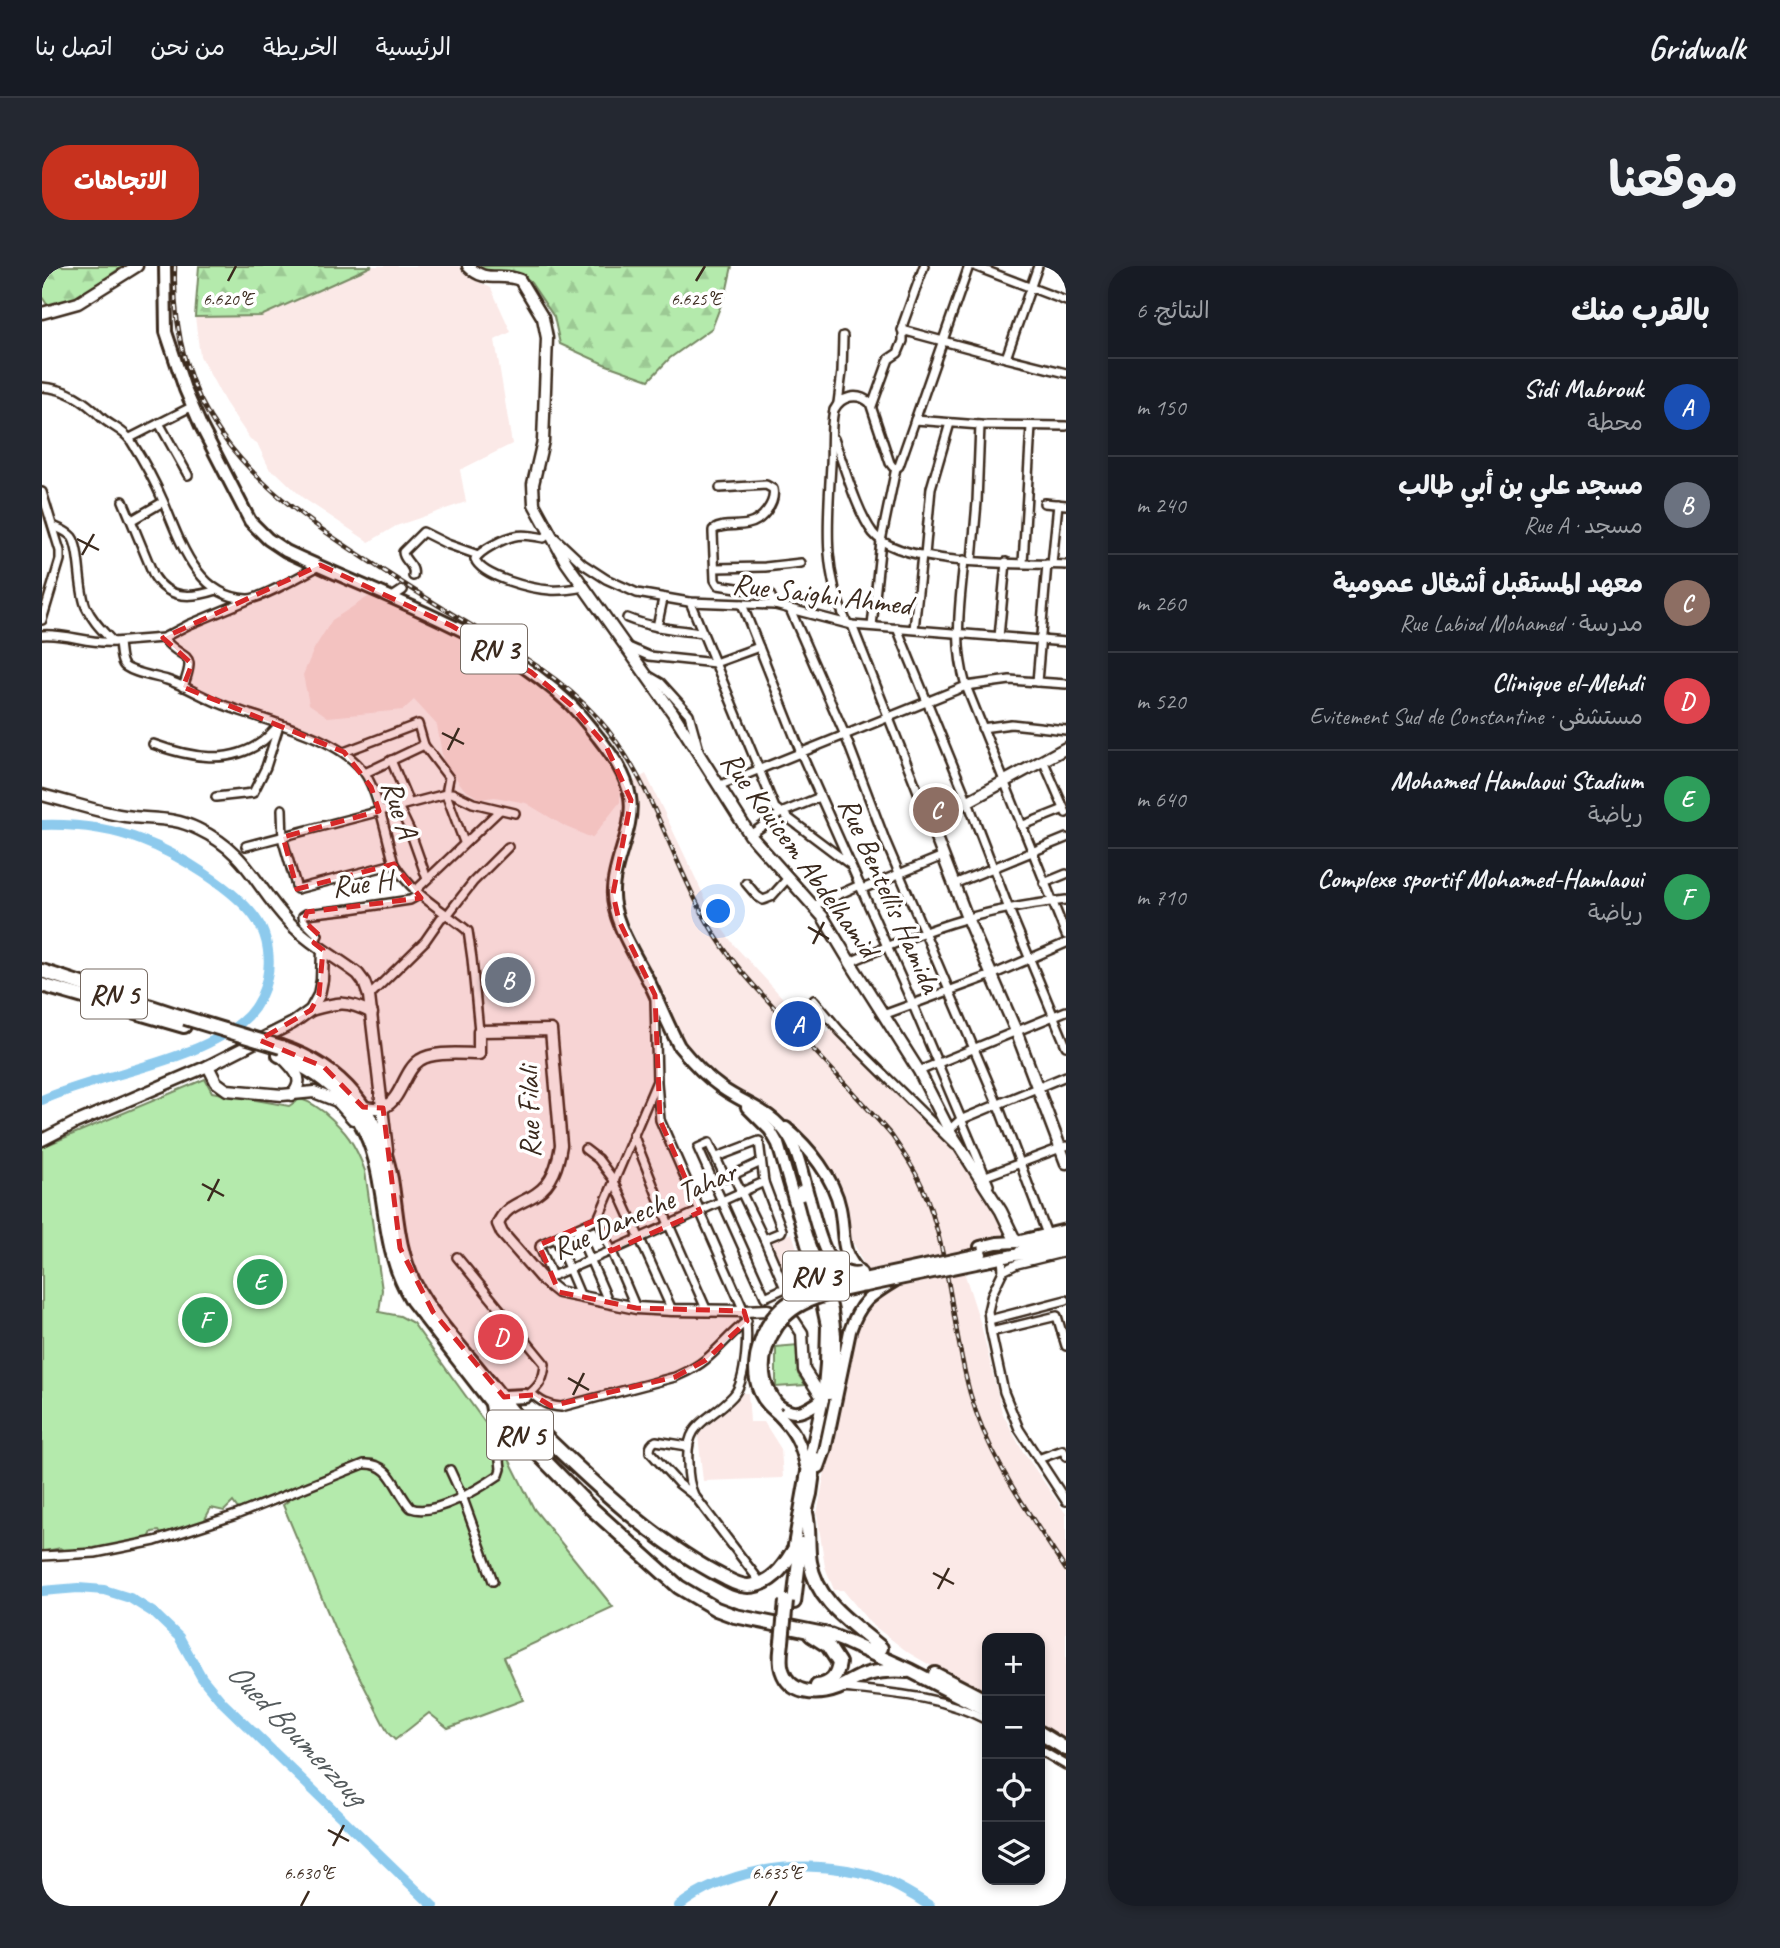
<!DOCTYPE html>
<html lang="ar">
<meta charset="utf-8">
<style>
body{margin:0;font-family:Caveat,"Playpen Sans Arabic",sans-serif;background:#242831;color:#f1f3f6;direction:rtl}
.controls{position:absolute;right:21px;bottom:21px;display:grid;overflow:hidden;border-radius:14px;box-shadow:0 4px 10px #0003}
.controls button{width:63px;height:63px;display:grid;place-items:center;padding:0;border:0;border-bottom:2px solid #363941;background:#171b24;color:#f1f3f6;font:35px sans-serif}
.you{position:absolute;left:677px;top:646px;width:24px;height:24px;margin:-18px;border:5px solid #fff;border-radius:50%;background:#1a73e8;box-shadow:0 0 0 10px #1a73e833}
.badge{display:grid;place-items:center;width:46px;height:46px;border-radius:50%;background:#c8321e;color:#fff;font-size:23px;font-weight:700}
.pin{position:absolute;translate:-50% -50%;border:4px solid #fff;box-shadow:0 2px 7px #0006}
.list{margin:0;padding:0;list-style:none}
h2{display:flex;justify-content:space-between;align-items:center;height:91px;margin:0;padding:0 28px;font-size:30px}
h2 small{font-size:23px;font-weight:400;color:#9ea1a6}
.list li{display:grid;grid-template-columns:46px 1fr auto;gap:21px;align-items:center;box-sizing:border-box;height:98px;padding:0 28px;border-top:2px solid #363941}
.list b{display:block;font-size:26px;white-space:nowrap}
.list p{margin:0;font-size:23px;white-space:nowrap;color:#9ea1a6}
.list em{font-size:23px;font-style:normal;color:#9ea1a6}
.icon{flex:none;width:38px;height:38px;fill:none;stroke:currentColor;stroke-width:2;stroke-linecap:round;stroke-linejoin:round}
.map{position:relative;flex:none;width:1024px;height:1640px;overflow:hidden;direction:ltr;border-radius:28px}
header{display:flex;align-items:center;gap:42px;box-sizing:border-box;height:98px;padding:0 35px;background:#171b24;border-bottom:2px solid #363941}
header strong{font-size:33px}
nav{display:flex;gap:38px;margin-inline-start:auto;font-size:24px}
.intro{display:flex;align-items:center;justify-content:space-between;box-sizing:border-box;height:168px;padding:0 42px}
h1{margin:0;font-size:49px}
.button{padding:18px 32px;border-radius:28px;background:#c8321e;color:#fff;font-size:24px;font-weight:700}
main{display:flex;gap:42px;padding:0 42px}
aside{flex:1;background:#171b24;border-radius:28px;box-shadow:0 4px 10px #0003}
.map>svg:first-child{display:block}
.built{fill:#fbe9e7}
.forest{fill:url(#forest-firs);stroke:#788a65;stroke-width:2}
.pitch{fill:#b4eaac;stroke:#788a65;stroke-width:2}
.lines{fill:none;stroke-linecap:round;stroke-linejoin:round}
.river{stroke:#8dcaed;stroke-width:10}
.street-casing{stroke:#3b2a1e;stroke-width:12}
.secondary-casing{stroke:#3b2a1e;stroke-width:15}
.primary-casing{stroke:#3b2a1e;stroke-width:16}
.highway-casing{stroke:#3b2a1e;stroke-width:18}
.street{stroke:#fff;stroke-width:7}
.secondary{stroke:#fff;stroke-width:10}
.primary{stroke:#fff;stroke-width:10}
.highway{stroke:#fff;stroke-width:12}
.rail-casing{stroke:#3b2a1e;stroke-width:4.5}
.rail{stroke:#fff;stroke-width:2;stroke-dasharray:5;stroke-linecap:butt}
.primary-bridge-casing{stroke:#3b2a1e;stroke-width:16;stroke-linecap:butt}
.highway-bridge-casing{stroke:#3b2a1e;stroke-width:18;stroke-linecap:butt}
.primary-bridge{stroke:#fff;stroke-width:10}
.highway-bridge{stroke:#fff;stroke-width:12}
.marked{fill:#d62828;fill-opacity:0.2;stroke:#d62828;stroke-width:5;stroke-dasharray:14 9;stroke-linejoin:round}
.ticks{fill:none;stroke:#3b2a1e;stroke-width:2.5}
.labels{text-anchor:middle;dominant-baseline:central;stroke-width:7;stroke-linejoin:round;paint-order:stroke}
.shield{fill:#fff;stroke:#766a62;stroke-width:2}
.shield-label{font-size:28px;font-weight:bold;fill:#3b2a1e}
.street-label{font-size:30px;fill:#3b2a1e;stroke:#fff}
.water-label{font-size:32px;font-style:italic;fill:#545a5c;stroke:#fff}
.ticks-label{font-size:18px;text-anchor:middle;fill:#3b2a1e;stroke:#fff;stroke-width:7;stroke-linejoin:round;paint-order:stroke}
</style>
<header>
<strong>Gridwalk</strong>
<nav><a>الرئيسية</a><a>الخريطة</a><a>من نحن</a><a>اتصل بنا</a></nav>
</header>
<div class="intro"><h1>موقعنا</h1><a class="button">الاتجاهات</a></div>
<main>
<aside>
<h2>بالقرب منك<small>النتائج: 6</small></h2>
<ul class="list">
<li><span class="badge" style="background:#1a4fb4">A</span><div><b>Sidi Mabrouk</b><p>محطة</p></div><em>150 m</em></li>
<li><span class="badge" style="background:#6b7280">B</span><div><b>مسجد علي بن أبي طالب</b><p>مسجد · Rue A</p></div><em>240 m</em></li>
<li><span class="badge" style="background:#8d6e63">C</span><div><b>معهد المستقبل أشغال عمومية</b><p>مدرسة · Rue Labiod Mohamed</p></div><em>260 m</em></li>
<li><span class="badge" style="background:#e0444e">D</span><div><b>Clinique el-Mehdi</b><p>مستشفى · Evitement Sud de Constantine</p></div><em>520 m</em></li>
<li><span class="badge" style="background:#2e9e5b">E</span><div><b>Mohamed Hamlaoui Stadium</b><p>رياضة</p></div><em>640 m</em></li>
<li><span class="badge" style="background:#2e9e5b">F</span><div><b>Complexe sportif Mohamed-Hamlaoui</b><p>رياضة</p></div><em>710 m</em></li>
</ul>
</aside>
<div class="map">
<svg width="1024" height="1640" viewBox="0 0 1024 1640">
<defs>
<pattern id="forest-firs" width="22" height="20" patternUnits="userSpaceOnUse" patternTransform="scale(1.75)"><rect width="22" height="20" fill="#b4eaac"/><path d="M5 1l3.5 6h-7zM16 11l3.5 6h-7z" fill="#9cc994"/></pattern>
</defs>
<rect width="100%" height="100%" fill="#fff"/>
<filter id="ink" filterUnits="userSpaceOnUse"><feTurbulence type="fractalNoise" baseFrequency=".0143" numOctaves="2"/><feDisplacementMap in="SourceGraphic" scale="14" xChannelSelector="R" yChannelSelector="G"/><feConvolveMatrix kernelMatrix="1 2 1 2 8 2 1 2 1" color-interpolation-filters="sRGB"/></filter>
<g filter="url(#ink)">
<g class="built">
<path d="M330 0H417L433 14 449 22 469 66 453 74 470 178 418 204 424 236 354 260 327 276 261 232 235 207 228 204 215 177 208 173 183 136 158 90 153 51 219 50Z"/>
<path d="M326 331 349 332 441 376 529 439 579 516 578 536 550 572 524 561 484 537 453 531 438 533 422 523 401 495 395 459 372 434 361 444 286 451 267 438 261 409 272 383 290 354Z"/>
<path d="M604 508 672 651 692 679 749 741 760 732 776 749 785 767 792 761 910 880 934 913 962 956 964 965 958 973 925 994 923 1009 939 1059 960 1146 980 1184 1024 1248V1479L998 1463V1372H945V1432L867 1387 828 1357 801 1324H792L783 1301 775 1248 788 1179 808 1087 824 1039 822 999 810 974 799 919 770 876 753 860 693 824 669 805 642 776 580 644 578 617 594 561 596 533 592 515Z"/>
<path d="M750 967 766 1017 750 1023 727 975Z"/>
<path d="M698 1127H706L708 1156H722L739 1183 741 1212 661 1215 656 1169Z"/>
</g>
<g class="forest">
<path d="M0 0H81L28 37 6 40 0 31Z"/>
<path d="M157 0H330L219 50 153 51Z"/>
<path d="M434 0H690L685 23 670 62 628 92 607 114 562 98 518 78 512 51 487 14 474 8 461 5 453 7 436 3Z"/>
</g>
<g class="pitch">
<path d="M163 813 170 826 247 840 258 833C268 835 273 840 282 846 304 865 313 877 323 905L340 1024 337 1046 358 1050 371 1057 462 1183 492 1243 571 1341 462 1391 481 1434 406 1462 387 1447 353 1474 346 1467 292 1361 241 1239 246 1235 240 1226 196 1243 191 1236 182 1245 169 1242 162 1255 120 1269 117 1265 110 1266 107 1272 98 1277 26 1287 18 1282 0 1286V881Z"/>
<path d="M756 1079V1108L763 1119 734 1121V1081Z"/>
</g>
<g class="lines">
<g class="river">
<path d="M0 559C34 558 67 562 99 574 134 587 196 624 216 656 226 671 229 694 225 712 222 726 216 739 206 750 160 796 59 807 0 834"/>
<path d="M0 1325 36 1322 62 1324 88 1332 112 1347 137 1371 160 1412 180 1436 391 1640"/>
<path d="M637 1640C683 1605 749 1594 805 1604 814 1606 823 1607 831 1610 851 1617 870 1628 888 1640"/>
</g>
<defs>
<g id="street">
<path d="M932 0 1024 35"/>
<path d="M860 64 964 92 1024 107"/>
<path d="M964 92 996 0"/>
<path d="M0 121C26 123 42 134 60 152 69 160 83 165 89 175 101 194 113 216 122 237 138 275 155 331 205 333 217 334 264 307 277 300"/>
<path d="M796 137 800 106 801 70"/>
<path d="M830 140 847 93 856 87 861 75V58L882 0"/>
<path d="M873 154 938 159 1024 160"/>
<path d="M117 157 146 209"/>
<path d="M88 172 151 140"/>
<path d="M792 173C802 199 815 246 831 267 858 301 981 297 1024 299"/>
<path d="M678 222 724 219 731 223C734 237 720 255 706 258 694 261 681 257 671 264V267L673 314 676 319 727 327 733 339"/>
<path d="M0 226 18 285V294L0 354"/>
<path d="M81 235 112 310C127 334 150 332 175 324"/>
<path d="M1002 237 1024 239"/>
<path d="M90 254 121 236"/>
<path d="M11 260C18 263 25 265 30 271 39 283 36 322 44 341 51 356 61 365 71 376L121 372 146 359 206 334"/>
<path d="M883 289 889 222 908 157"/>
<path d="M922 294C918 339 911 375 924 420L1024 669"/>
<path d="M930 294 935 236 938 159"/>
<path d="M981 297 989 160"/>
<path d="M1010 298 1016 238"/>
<path d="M673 302 723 301 759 297"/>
<path d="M371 310C374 299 361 295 361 286L381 266 405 278 436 289"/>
<path d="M542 321C531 323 520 325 508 324 490 323 440 311 433 293 438 286 444 283 451 279 472 268 479 267 502 272L508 267 541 298 564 313 595 327 647 336 733 339 810 359 1024 376"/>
<path d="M349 332 361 324"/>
<path d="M648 336 733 542 806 597"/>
<path d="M700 338 759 487 871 739 947 919"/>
<path d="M748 343 803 469 843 574 956 839 1005 968"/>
<path d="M585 352C609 362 636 364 661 367"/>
<path d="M805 357C780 305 786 254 789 198 790 181 788 161 792 144 799 130 816 126 828 137L848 197 851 201 854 202 857 200 927 0"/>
<path d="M810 359 888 556"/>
<path d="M830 360 839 275 854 202"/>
<path d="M615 361 621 333"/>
<path d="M855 362 926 536 967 643 1024 780"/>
<path d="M872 363 880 289"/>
<path d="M0 369C25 367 46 378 71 376"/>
<path d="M957 371 964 296"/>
<path d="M121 372C141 397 156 382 141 421"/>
<path d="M77 377C78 383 78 393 81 398 85 406 116 411 125 414 144 420 161 431 179 438 221 455 295 469 322 506 336 525 345 574 352 598 371 629 398 642 426 665L430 693 437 765"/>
<path d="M586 381 607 390 673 397 717 381"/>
<path d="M607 410 619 417 647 448 657 484"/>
<path d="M995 416 1005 298"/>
<path d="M940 462 969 458 1024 464"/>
<path d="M111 478C147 491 188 500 221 475 227 470 232 464 237 459"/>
<path d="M302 486 376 458 382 479 407 512 404 528 410 527 431 537 473 547"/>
<path d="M349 494 367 537"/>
<path d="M1001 494 1024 547"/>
<path d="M323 507 382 479"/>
<path d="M676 520 924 420 968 414 1024 418"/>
<path d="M174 531 211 527 224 501 236 463"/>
<path d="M356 540 368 565 385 613"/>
<path d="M240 543 241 575 255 623 352 598"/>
<path d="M979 560 1022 543"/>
<path d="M708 569 739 547 778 531"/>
<path d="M204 580 404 528 422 576"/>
<path d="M704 617 715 630 721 634 729 631 746 612"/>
<path d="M1002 617 1024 608"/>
<path d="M912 618 1024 572"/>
<path d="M820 623 901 590"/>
<path d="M373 625 458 544"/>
<path d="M771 640 818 619"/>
<path d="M272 677 276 669 262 655 261 650 264 648 308 643 368 634 377 629"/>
<path d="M808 696C846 680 884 664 923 653 956 643 990 638 1024 634"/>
<path d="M327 730 383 675 399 652 406 648 431 616 466 581"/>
<path d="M613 733 615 816 618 854 702 1045C707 1064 705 1115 691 1130 667 1156 643 1155 646 1197 646 1209 647 1219 652 1229L719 1317"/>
<path d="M772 734 798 765 913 879"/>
<path d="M841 749 950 709 1024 677"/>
<path d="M877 805 1024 745"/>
<path d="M907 864 918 854 1024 810"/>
<path d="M591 868 627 959 665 1045"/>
<path d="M667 877 683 911 691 909 722 973 743 1022 723 1031 656 882Z"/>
<path d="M543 883 556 893 571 913 630 1044"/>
<path d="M675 891 717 875 722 916 740 964 739 966 722 973"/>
<path d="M691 909 719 896"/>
<path d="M941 911 1024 880"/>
<path d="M556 953 594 1042"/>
<path d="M535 963 567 1037"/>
<path d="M514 972 539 1031"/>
<path d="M415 991 503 1098C502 1112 498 1120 487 1128"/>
<path d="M960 991 961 1005 950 1028 946 1045 949 1066 962 1126 977 1163 1024 1235"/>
<path d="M961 1005 975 998 1024 986"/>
<path d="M510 1010 498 981 499 978 556 953 614 817"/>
<path d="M508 1011 569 985 722 916"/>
<path d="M947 1054 1024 1034"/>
<path d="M949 1066 1015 1050 1024 1080"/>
<path d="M489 1127C499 1136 506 1140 519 1141L633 1111C644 1106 654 1102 663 1094 678 1082 689 1067 705 1055"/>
<path d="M645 1180 614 1175C609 1177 608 1181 608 1186L636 1217 650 1228"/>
<path d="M996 1193 1021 1184 1024 1190"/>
<path d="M408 1204 420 1230 451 1315"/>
<path d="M0 1290 53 1287 113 1275 194 1249 322 1198C350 1196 353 1225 369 1242 392 1251 438 1222 457 1209L459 1203 456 1175"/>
<path d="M800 1422C851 1427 900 1430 945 1454"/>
<path d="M998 1484 1024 1499"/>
</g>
<g id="secondary">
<path d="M426 0C443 18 458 6 478 14L501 52 505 72 501 175 491 218 492 238 524 296 631 447 708 569 781 651 808 696 877 805 907 864 959 945 974 976"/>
<path d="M0 47 36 37 95 0"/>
<path d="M1024 482 888 556 925 652 974 765 1024 897"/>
<path d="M0 529C28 536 55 546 83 550 110 554 130 550 156 563 207 587 213 621 248 657 268 678 294 691 316 708L322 716 327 730 345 884"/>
<path d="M269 744C297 736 304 734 330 747"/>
<path d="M241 792C253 805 264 813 250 829"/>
<path d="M166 800 174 816 185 824 240 829 272 826 295 835 311 853"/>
<path d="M321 841C328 842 337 843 342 841 359 834 362 804 378 794 391 785 420 788 437 788V765L509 764 519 879C516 898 511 917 494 928 479 938 464 939 456 958L460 967 501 1014 516 1026 594 1042 630 1044 702 1045 726 1044 752 1055 760 1067 762 1104 781 1133"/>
<path d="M0 874 33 857 166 800 251 757 269 744 277 729 280 714 281 684"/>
</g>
<g id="primary">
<path d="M123 0 124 66 143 123 159 160 208 255 226 273 244 285C338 330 452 365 528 438 538 448 547 460 556 471 570 489 584 508 588 531 593 562 572 593 571 624 569 656 597 694 610 722 619 741 627 761 637 780 650 796 663 810 680 822 704 839 729 844 746 870 757 887 761 912 767 932"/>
<path d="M705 841 728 864 736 878 775 1013 785 1060 784 1098 781 1133 765 1206 751 1285"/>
<path d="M744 862C767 881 792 912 798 942 804 972 796 983 819 1008"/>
<path d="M759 925 772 971 790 1045 793 1069V1090L787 1128"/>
<path d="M938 981 955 977 974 976 1024 964"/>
<path d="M978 986 983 982 1024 972"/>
<path d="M944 995 972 989 991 988 1024 980"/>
<path d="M735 1138C753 1153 764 1145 781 1133"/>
<path d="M736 1148C752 1164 759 1177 764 1200"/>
<path d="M777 1201 783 1184 808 1065C818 1035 828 1030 854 1014"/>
<path d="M764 1247 769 1228 774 1192"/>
</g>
<g id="highway">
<path d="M0 705 143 752"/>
<path d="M0 719 142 760"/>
<path d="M239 781C303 802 337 849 349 913 355 950 355 983 372 1017 387 1046 411 1073 432 1098 455 1126 476 1154 500 1181"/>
<path d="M237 789C292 812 324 846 336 905 346 953 344 990 370 1034L465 1156 548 1241 637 1321 674 1343 693 1350 787 1369 805 1376 869 1405 945 1444"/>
<path d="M462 1131 483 1130"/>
<path d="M450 1138 456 1175 469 1170 482 1175"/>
<path d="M492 1160C548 1214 612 1276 681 1311 689 1315 697 1320 706 1320 729 1319 741 1302 751 1285"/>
<path d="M764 1247C768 1263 765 1279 768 1296 775 1337 810 1357 839 1382"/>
<path d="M752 1336 759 1278"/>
<path d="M769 1369 786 1380 797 1397C795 1411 789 1418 775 1420"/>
<path d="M740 1376C739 1385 737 1395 740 1404 748 1429 775 1430 796 1422 806 1418 815 1411 826 1408 838 1405 852 1404 865 1405"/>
<path d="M893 1408 945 1435"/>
<path d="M998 1467 1024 1483"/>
</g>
</defs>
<use href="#street" class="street-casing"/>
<use href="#secondary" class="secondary-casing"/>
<use href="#primary" class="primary-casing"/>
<use href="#highway" class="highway-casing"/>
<use href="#street" class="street"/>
<use href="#secondary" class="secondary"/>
<use href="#primary" class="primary"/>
<use href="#highway" class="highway"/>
<defs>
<path id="rail" d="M133 0C128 142 202 213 313 286 348 309 382 331 417 352 466 381 517 409 555 451 612 514 630 602 675 672 694 702 719 727 743 753 779 792 815 830 850 870 861 886 872 902 880 920 908 985 909 1059 928 1127 946 1192 988 1248 1024 1304"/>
</defs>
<use href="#rail" class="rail-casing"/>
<use href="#rail" class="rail"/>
<defs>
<g id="primary-bridge">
<path d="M767 932C775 958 783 1015 819 1007"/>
<path d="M735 1138C730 1131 725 1123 723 1114 717 1085 734 1051 761 1038 783 1027 810 1023 833 1018 870 1010 907 1003 944 995"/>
<path d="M736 1148C729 1142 722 1136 718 1127 705 1098 720 1056 744 1038 755 1030 766 1026 779 1022L939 988"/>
</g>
<g id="highway-bridge">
<path d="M143 752 239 781"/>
<path d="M740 1376 744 1335"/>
</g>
</defs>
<use href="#primary-bridge" class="primary-bridge-casing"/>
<use href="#highway-bridge" class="highway-bridge-casing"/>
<use href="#primary-bridge" class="primary-bridge"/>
<use href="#highway-bridge" class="highway-bridge"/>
</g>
</g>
<path class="marked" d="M278 299 410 360 489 406 529 439 564 480 589 534 571 628 577 655 613 729 618 854 658 946 569 985 556 953 497 979 517 1026 594 1042 702 1045 705 1055 664 1094 633 1111 509 1140 491 1129 462 1131 391 1046 358 982 341 842 321 841 282 801 217 774 269 744 277 729 281 684 272 677 278 670 262 655 265 646 379 632 352 598 255 623 241 571 337 545 329 521 302 486 141 421 150 398 121 372Z"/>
<path class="ticks" d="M186 15 194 0M654 15 663 0M35 273 57 284M40 289 52 268M400 467 422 478M406 484 417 462M766 661 787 673M771 678 782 656M160 918 182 930M166 935 177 913M526 1112 547 1124M531 1129 542 1107M891 1307 912 1318M896 1323 907 1302M286 1564 307 1575M291 1580 302 1559M259 1640 267 1625M727 1640 735 1625"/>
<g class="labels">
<g class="shield">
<rect x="419" y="358.5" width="66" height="49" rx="5"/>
<rect x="39" y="703.5" width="66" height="49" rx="5"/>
<rect x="741" y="985.5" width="66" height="49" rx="5"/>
<rect x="445" y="1144.5" width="66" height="49" rx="5"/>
</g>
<g class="shield-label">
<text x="452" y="383">RN 3</text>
<text x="72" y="728">RN 5</text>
<text x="774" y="1010">RN 3</text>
<text x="478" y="1169">RN 5</text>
</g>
<g class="street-label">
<text transform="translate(780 328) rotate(7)">Rue Saighi Ahmed</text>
<text transform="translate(358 543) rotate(72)">Rue A</text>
<text transform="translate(758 588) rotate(54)">Rue Kouicem Abdelhamid</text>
<text transform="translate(320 617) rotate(-7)">Rue H</text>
<text transform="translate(848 629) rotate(66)">Rue Bentellis Hamida</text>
<text transform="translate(487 846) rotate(-91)">Rue Filali</text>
<text transform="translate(602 944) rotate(-24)">Rue Daneche Tahar</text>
</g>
<g class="water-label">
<text transform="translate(255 1467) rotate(46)">Oued Boumerzoug</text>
</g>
</g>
<g class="ticks-label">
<text x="186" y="39">6.620°E</text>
<text x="654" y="39">6.625°E</text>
<text x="267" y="1613">6.630°E</text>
<text x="735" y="1613">6.635°E</text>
</g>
</svg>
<div class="controls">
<button>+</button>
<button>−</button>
<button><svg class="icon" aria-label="locate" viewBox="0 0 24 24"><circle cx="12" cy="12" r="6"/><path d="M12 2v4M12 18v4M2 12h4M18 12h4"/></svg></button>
<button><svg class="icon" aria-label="layers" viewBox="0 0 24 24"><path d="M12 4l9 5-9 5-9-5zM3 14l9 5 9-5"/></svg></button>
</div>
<div class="you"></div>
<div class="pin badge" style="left:756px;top:758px;background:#1a4fb4">A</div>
<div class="pin badge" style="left:466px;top:714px;background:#6b7280">B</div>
<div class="pin badge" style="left:894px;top:544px;background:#8d6e63">C</div>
<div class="pin badge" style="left:459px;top:1071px;background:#e0444e">D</div>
<div class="pin badge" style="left:218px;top:1016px;background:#2e9e5b">E</div>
<div class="pin badge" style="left:163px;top:1054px;background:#2e9e5b">F</div>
</div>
</main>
